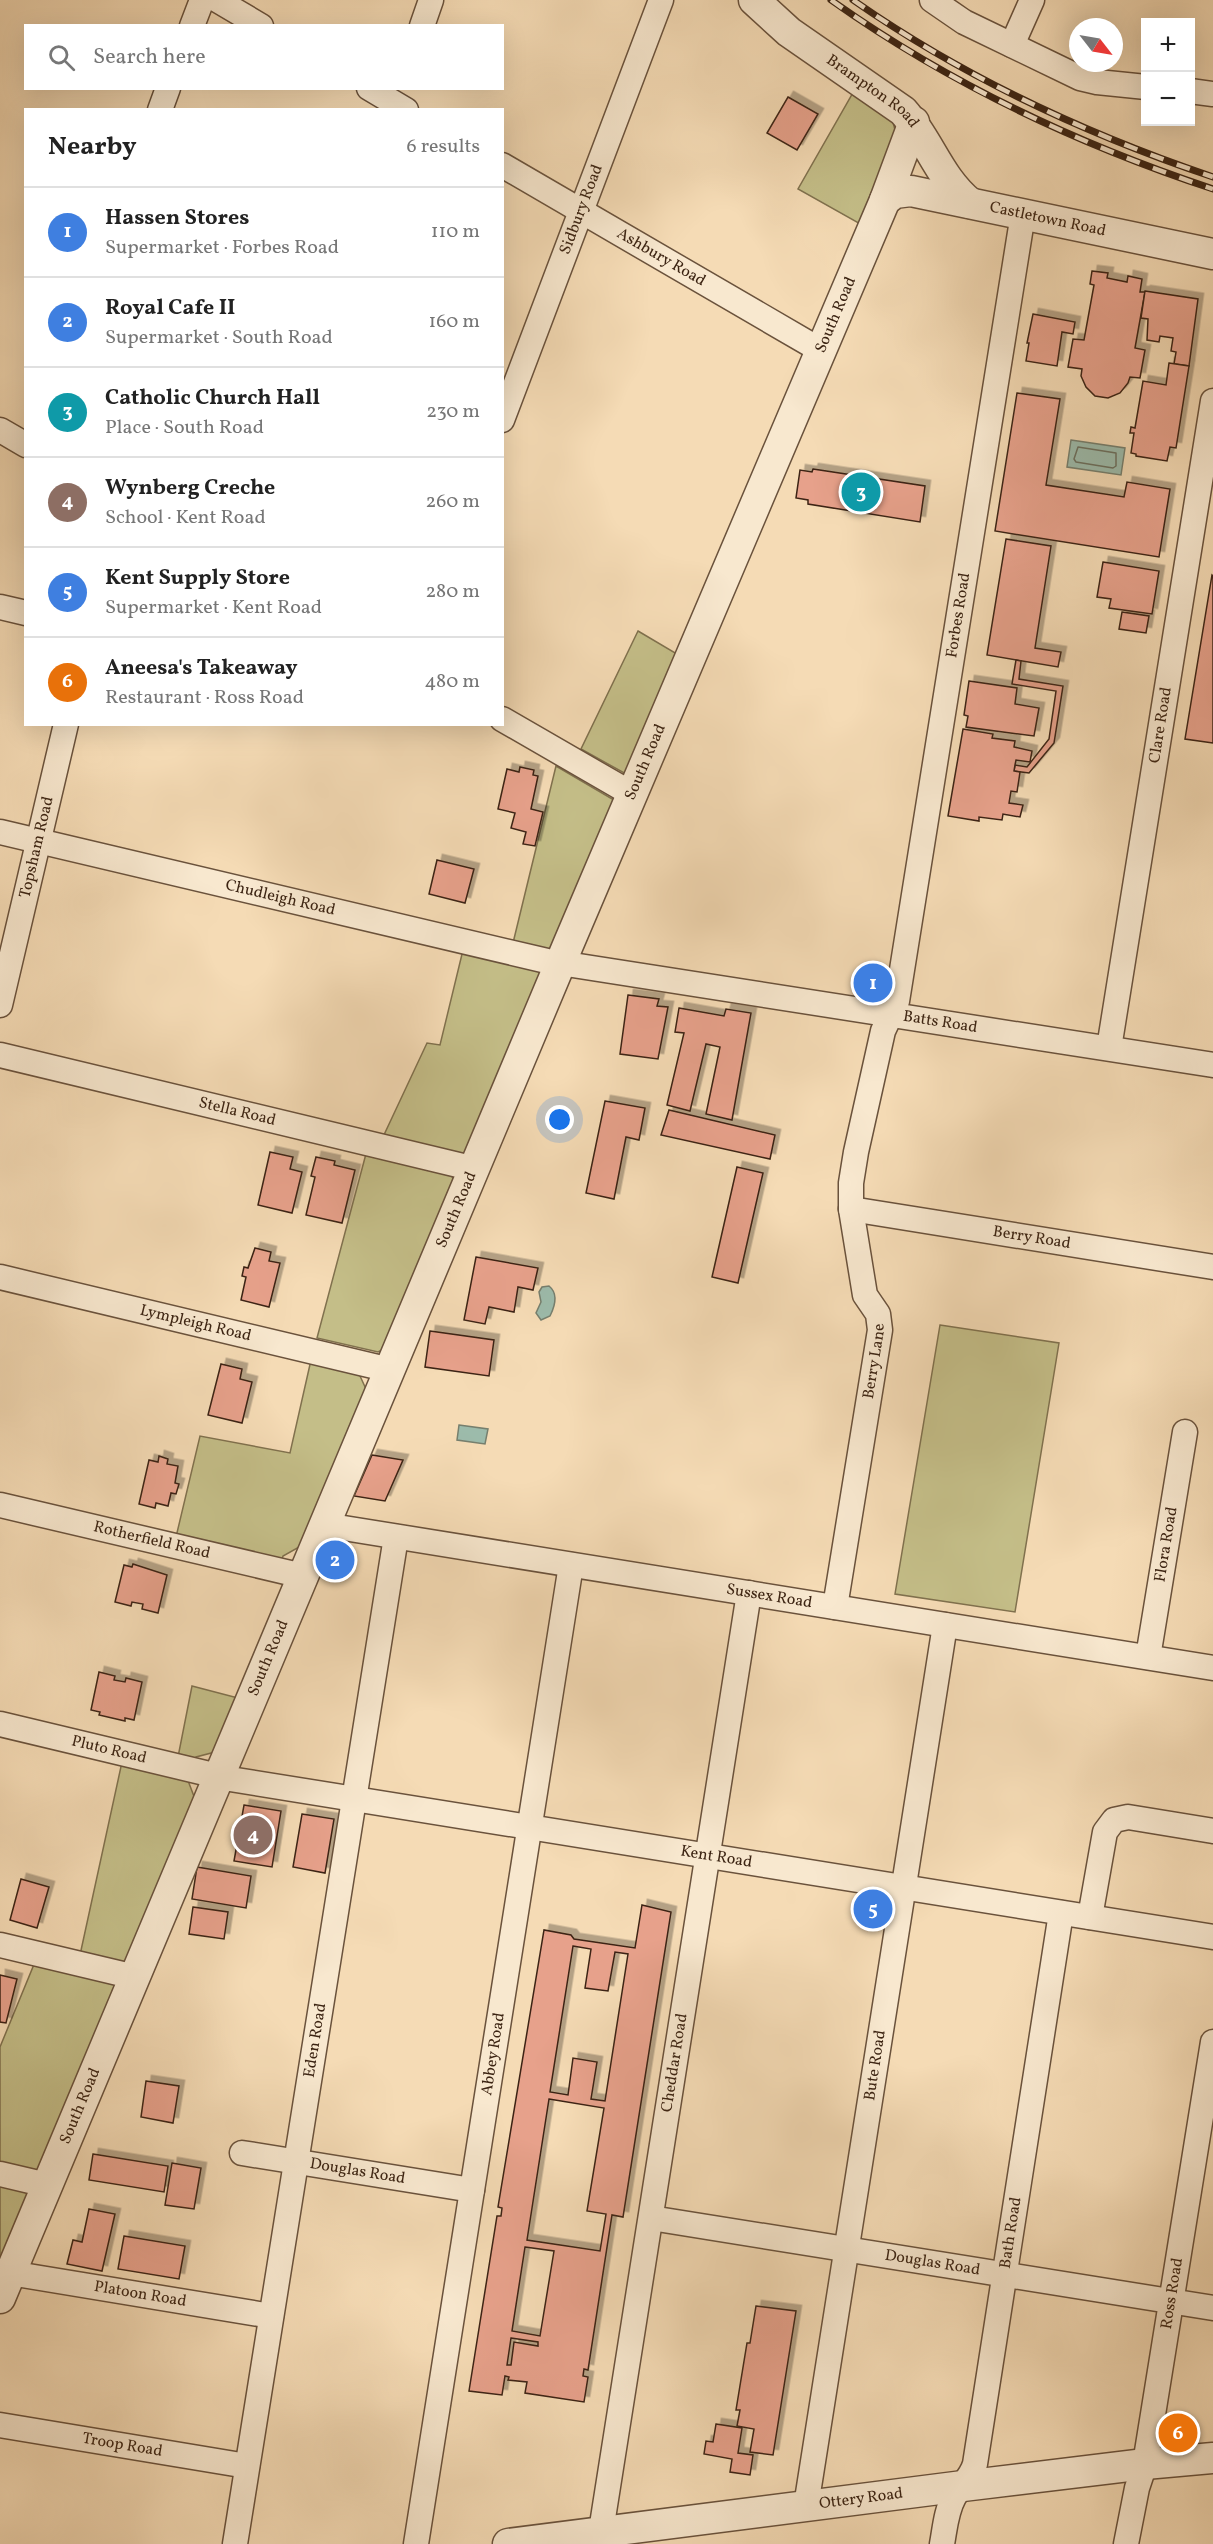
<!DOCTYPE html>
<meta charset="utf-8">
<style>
body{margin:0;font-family:Vollkorn,serif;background:#f6f6f6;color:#222}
.controls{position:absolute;right:18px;top:18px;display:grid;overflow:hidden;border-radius:0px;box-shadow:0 6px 24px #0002}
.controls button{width:54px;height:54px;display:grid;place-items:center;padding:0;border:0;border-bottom:2px solid #e0e0e0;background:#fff;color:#222;font:30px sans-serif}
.compass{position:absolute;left:1069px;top:18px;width:54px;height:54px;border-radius:50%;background:#fff;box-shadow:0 6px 24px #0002;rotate:121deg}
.you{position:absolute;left:560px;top:1120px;width:21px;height:21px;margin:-15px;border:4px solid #fff;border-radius:50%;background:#1a73e8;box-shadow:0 0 0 9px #1a73e833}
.badge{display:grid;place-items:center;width:39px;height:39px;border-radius:50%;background:#b45309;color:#fff;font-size:20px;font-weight:700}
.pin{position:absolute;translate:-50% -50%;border:3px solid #fff;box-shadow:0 2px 6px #0006}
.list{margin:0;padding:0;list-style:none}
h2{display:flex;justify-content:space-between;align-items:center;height:78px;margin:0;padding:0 24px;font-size:26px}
h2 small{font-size:20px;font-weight:400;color:#767676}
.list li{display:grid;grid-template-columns:39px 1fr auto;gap:18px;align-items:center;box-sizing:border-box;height:90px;padding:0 24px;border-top:2px solid #e0e0e0}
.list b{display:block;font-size:22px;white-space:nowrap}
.list p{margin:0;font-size:20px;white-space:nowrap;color:#767676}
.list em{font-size:20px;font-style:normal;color:#767676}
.icon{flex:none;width:33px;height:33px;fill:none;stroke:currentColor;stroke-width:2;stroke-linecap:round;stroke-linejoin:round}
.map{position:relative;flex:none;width:1213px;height:2544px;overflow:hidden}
.search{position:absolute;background:#fff;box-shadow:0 6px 24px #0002;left:24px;top:24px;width:480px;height:66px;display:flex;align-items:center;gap:15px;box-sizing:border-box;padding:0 21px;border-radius:0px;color:#767676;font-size:22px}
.panel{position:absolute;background:#fff;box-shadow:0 6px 24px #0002;left:24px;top:108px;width:480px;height:618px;border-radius:0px}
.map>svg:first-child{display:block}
.green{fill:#c4be88;stroke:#80714e;stroke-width:1.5}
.water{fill:#9cbbab;stroke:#767f6e;stroke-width:1.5}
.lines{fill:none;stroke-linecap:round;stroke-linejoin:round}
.shore{stroke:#6c705f;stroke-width:1.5}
.building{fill:#e7a18b;stroke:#3c2413;stroke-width:1.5;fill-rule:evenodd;filter:url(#shadow)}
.minor-casing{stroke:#6a523c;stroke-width:27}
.tertiary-casing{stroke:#6a523c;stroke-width:33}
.minor{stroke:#f8e8cf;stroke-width:24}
.tertiary{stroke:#f8e8cf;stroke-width:30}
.rail-casing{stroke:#3c2413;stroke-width:7}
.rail{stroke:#f8e8cf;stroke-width:4.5;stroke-dasharray:14;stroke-linecap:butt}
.labels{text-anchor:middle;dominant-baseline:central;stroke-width:4.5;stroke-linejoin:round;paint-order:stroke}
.street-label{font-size:16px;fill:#3c2413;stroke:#f8e8cf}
</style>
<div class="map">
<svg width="1213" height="2544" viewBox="0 0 1213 2544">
<defs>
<filter id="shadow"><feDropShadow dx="5.5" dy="-5.5" stdDeviation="0" flood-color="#0004"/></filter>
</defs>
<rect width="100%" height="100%" fill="#f5dbb5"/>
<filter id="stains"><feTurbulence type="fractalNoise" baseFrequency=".00333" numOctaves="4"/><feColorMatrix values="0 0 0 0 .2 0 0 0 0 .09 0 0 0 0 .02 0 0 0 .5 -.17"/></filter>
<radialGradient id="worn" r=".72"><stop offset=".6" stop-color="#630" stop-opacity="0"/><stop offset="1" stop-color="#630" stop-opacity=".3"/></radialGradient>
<g class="green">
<path d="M854 91 893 122 896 134 862 225 798 189Z"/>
<path d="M638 631 677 654 626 774 581 749Z"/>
<path d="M556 766 614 800 550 950 513 943Z"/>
<path d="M463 950 539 970 541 973 464 1154 460 1155 383 1137 427 1043 440 1045Z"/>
<path d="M367 1150 451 1174 454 1181 382 1350 378 1352 317 1338Z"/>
<path d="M940 1325 1059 1343 1015 1612 895 1594Z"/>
<path d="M311 1360 363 1373 360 1376 366 1389 301 1546 283 1556 281 1562 176 1537 200 1436 290 1453Z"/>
<path d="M192 1686 238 1698 215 1752 196 1757 194 1761 178 1757Z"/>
<path d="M122 1762 187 1778 195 1799 127 1960 123 1962 80 1955Z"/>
<path d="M35 1962 114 1984 117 1989 38 2172 0 2163V2047Z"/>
<path d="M0 2182 30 2191 0 2263Z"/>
</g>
<g class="water">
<path d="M1071 440 1125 448 1121 475 1067 467Z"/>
<path d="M549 1286C559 1294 555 1306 550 1316L541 1320 536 1313 541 1302 539 1292 542 1287Z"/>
<path d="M459 1425 488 1429 485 1444 457 1440Z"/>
</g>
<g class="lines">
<path class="shore" d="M1078 447 1116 453V466L1113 468 1076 462 1074 459Z"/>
</g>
<g class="building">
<path d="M788 97 818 114 797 150 767 133Z"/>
<path d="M1092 271 1108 273 1107 278 1127 282 1128 276 1142 279 1140 292H1145L1135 348 1145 350 1140 378 1130 377 1128 383 1120 393 1108 398 1095 396 1086 387 1081 376 1082 369 1068 367 1073 339 1084 340 1094 285 1090 284Z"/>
<path d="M1145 291 1198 299 1189 366 1174 364 1176 352 1171 351 1173 338 1160 336 1159 342 1147 340 1148 319 1141 318Z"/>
<path d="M1033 314 1075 322 1073 334 1062 332 1057 366 1026 361 1029 343H1027Z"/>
<path d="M1169 363 1189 366 1176 448 1170 447 1167 461 1136 456V454L1131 453 1134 433H1130L1131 427 1135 428 1143 381 1166 385Z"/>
<path d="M1017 393 1060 399 1046 485 1124 497 1127 482 1170 489 1159 557 995 531Z"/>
<path d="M813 469 925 486 920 522 808 504V500L796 498 800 470 812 472Z"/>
<path d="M1006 539 1051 546 1035 648 1061 652 1058 667 987 655Z"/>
<path d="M1103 562 1159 571 1152 614 1109 608 1111 599 1097 597Z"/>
<path d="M1212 575 1213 576V743L1185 739Z"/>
<path d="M1122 612 1149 616 1146 633 1119 629Z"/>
<path d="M1016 660 1021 661 1019 679 1063 686 1054 743 1029 773 1014 771 1015 765 1027 767 1049 739 1056 691 1012 684Z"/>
<path d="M969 681 1017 688 1015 704 1039 708 1034 736 966 727 968 716 964 715Z"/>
<path d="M963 729 993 734 992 738 1015 741 1014 747 1032 751 1030 762 1016 760 1015 765 1014 771 1020 772 1017 792 1011 791 1009 803 1023 805 1020 817 1003 814 1002 820 979 817V821L948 816Z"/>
<path d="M520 767 534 770 533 775 538 776 531 809 543 812 535 846 523 844 526 832 511 828 515 813 498 809 507 769 519 772Z"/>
<path d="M437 860 474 869 465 903 429 894Z"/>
<path d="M628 995 659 999 657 1006 668 1007 658 1059 620 1054Z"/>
<path d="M679 1008 724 1016 726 1009 751 1013 732 1120 706 1114 720 1047 706 1044 690 1111 667 1105 684 1033 675 1032Z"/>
<path d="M605 1101 645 1108 639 1140 626 1137 614 1199 586 1193Z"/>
<path d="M669 1110 775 1135 770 1159 661 1135Z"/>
<path d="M270 1152 293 1157 290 1169 302 1172 292 1213 258 1205Z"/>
<path d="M316 1157 335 1161 334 1165 355 1170 342 1223 306 1215 315 1177 311 1176Z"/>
<path d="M737 1167 763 1173 738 1283 712 1277Z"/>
<path d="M255 1248 271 1252 269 1261 280 1263 269 1307 241 1300 246 1277 242 1276 244 1267 248 1268Z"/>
<path d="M476 1257 538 1268 533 1290 518 1287 514 1312 489 1307 485 1324 464 1320Z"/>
<path d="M430 1331 494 1340 489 1376 425 1367Z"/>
<path d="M221 1364 242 1369 240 1379 252 1382 242 1423 208 1415Z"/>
<path d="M372 1455 403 1460 385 1501 354 1496Z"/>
<path d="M159 1456 168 1459 167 1464 178 1466 175 1483 179 1484 176 1494 171 1493 168 1506 156 1503 155 1508 139 1504 149 1460 158 1462Z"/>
<path d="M133 1564 167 1575 158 1613 142 1609 143 1604 132 1602 131 1606 115 1602 124 1565 132 1567Z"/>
<path d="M99 1672 115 1676 114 1680 125 1682 126 1678 142 1682 134 1720 125 1718V1721L99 1715 100 1712 91 1710Z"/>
<path d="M244 1805 281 1811 272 1867 234 1861Z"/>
<path d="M302 1814 334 1819 325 1873 293 1867Z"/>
<path d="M197 1867 251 1876 246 1908 192 1899Z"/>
<path d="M21 1879 49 1887 37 1928 10 1920Z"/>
<path d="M642 1905 671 1912 623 2217 612 2215 588 2370 584 2369 583 2376 588 2377 584 2402 525 2393 527 2382 508 2380 509 2377 505 2376 502 2395 469 2391 497 2216H501L502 2208 498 2207 544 1930 571 1935 574 1939 635 1948ZM573 1946 591 1949 585 1988 608 1991 615 1952 628 1954 605 2101 591 2099 597 2062 573 2058 568 2095 550 2092ZM549 2099 604 2108 587 2211 606 2214 600 2251 527 2240ZM525 2247 554 2251 540 2336 512 2331ZM511 2338 538 2342V2346L514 2342 511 2365H507Z"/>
<path d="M193 1907 228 1912 224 1939 189 1934Z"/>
<path d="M0 1975 17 1979 6 2023 0 2022Z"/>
<path d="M146 2081 179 2086 173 2123 141 2117Z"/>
<path d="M93 2154 168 2166 164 2192 89 2180Z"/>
<path d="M172 2163 201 2168 194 2209 165 2205Z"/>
<path d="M89 2209 115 2214 102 2271 67 2264 73 2240 82 2242Z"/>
<path d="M124 2236 185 2246 179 2279 118 2269Z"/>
<path d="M756 2306 796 2311 773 2455 750 2452 754 2429 737 2426 740 2410H736L747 2343H750Z"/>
<path d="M716 2424 742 2428 738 2453 753 2455 750 2475 730 2472 732 2459 704 2454 706 2441 713 2442Z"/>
</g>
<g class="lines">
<defs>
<g id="minor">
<path d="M217 0 261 26"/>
<path d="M932 0 964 22 1080 78 1097 82 1146 87"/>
<path d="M192 26 202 0"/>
<path d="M422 26 431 0"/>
<path d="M1012 45 1032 0"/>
<path d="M369 88 406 110"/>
<path d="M1190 91 1213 94"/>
<path d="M160 110 168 88"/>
<path id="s1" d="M502 165 820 350"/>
<path id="s2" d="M502 420 661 0"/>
<path d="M0 430 26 445"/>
<path d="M0 607 26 613"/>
<path d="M502 719 632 794"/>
<path id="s3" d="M0 832 547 961 1213 1065"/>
<path id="s4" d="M0 1005 66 724"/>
<path id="s5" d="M1109 1048 1213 401"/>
<path id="s6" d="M0 1055 475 1169"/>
<path id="s7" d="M851 1209 1213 1267"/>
<path id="s8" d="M0 1277 390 1370"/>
<path id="s9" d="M0 1505 303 1576"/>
<path id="s10" d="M325 1525 1213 1668"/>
<path id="s11" d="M835 1607 880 1330 878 1314 865 1295 851 1209V1183L856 1152 883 1031 897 1001 1023 214"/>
<path id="s12" d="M1148 1657 1185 1432"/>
<path id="s13" d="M0 1724 230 1779 1213 1937"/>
<path d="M1090 1917 1105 1832 1114 1820 1128 1817 1213 1831"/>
<path d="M0 1945 135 1977"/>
<path id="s14" d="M242 2153 472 2190"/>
<path d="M0 2174 47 2185"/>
<path id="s15" d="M651 2218 1213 2308"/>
<path id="s16" d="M10 2273 271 2316"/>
<path id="s17" d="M0 2425 247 2466"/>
<path id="s18" d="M806 2506 945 1625"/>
<path id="s19" d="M601 2531 749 1593"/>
<path id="s20" d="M235 2544 396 1537"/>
<path id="s21" d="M416 2544 571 1565"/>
<path id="s22" d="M942 2544C945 2528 946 2511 954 2497 961 2485 971 2478 975 2464L1061 1913"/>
<path id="s23" d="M1126 2544 1137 2488 1145 2464 1213 2042"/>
</g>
<g id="tertiary">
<path id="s24" d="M754 0 789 32 903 111C929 140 939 178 970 203"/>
<path id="s25" d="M885 200 895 193 911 191 1213 254"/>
<path id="s26" d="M0 2298 568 945 885 200 914 122"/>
<path id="s27" d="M508 2544 963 2486 1145 2464 1213 2458"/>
</g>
</defs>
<use href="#minor" class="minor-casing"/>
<use href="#tertiary" class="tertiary-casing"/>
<use href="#minor" class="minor"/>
<use href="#tertiary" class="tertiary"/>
<defs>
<g id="rail">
<path d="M831 0C948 83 1077 144 1213 189"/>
<path d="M853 0C963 77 1086 134 1213 177"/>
</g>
</defs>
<use href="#rail" class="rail-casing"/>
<use href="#rail" class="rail"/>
</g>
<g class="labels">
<g class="street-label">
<text stroke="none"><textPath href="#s24" startOffset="150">Brampton Road</textPath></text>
<text stroke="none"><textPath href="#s2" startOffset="225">Sidbury Road</textPath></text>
<text stroke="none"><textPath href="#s25" startOffset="168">Castletown Road</textPath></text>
<text stroke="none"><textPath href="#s1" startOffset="184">Ashbury Road</textPath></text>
<text stroke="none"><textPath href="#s26" startOffset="2152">South Road</textPath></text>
<text stroke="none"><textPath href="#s11" startOffset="1012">Forbes Road</textPath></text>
<text stroke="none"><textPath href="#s5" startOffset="327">Clare Road</textPath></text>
<text stroke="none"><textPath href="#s26" startOffset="1666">South Road</textPath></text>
<text stroke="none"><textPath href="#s4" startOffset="162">Topsham Road</textPath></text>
<text stroke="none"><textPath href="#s3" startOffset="288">Chudleigh Road</textPath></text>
<text stroke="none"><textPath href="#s3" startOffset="960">Batts Road</textPath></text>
<text stroke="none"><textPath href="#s6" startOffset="244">Stella Road</textPath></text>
<text stroke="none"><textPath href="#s26" startOffset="1180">South Road</textPath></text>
<text stroke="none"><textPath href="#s7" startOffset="183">Berry Road</textPath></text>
<text stroke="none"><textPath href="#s8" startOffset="201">Lympleigh Road</textPath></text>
<text stroke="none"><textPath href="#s11" startOffset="249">Berry Lane</textPath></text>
<text stroke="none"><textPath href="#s9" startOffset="156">Rotherfield Road</textPath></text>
<text stroke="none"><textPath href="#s12" startOffset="114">Flora Road</textPath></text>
<text stroke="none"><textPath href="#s10" startOffset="450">Sussex Road</textPath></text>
<text stroke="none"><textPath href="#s26" startOffset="694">South Road</textPath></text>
<text stroke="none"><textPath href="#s13" startOffset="112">Pluto Road</textPath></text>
<text stroke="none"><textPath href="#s13" startOffset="729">Kent Road</textPath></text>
<text stroke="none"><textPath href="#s20" startOffset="510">Eden Road</textPath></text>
<text stroke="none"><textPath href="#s21" startOffset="496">Abbey Road</textPath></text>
<text stroke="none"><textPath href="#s19" startOffset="474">Cheddar Road</textPath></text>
<text stroke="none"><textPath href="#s18" startOffset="446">Bute Road</textPath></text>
<text stroke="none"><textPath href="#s26" startOffset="208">South Road</textPath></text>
<text stroke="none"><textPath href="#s14" startOffset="117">Douglas Road</textPath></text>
<text stroke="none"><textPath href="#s22" startOffset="322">Bath Road</textPath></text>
<text stroke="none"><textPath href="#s15" startOffset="285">Douglas Road</textPath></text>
<text stroke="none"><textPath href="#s16" startOffset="132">Platoon Road</textPath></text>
<text stroke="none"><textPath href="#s23" startOffset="255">Ross Road</textPath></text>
<text stroke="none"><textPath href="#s17" startOffset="124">Troop Road</textPath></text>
<text stroke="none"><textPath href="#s27" startOffset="356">Ottery Road</textPath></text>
</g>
</g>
<rect width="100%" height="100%" filter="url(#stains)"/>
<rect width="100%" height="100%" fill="url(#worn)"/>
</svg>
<div class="controls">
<button>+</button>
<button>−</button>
</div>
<svg class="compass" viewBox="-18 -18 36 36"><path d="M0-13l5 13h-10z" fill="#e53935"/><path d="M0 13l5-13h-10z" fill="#767676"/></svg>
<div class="you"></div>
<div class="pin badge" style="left:873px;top:983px;background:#3f7fe0">1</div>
<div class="pin badge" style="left:335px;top:1560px;background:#3f7fe0">2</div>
<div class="pin badge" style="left:861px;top:492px;background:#0f9aa8">3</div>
<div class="pin badge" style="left:253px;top:1835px;background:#8d6e63">4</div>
<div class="pin badge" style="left:873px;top:1909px;background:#3f7fe0">5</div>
<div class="pin badge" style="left:1178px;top:2433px;background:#e8710a">6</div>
<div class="search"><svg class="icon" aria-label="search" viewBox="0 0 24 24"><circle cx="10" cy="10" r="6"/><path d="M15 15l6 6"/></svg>Search here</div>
<section class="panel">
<h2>Nearby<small>6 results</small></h2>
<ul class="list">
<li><span class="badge" style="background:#3f7fe0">1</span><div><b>Hassen Stores</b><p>Supermarket · Forbes Road</p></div><em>110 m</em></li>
<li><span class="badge" style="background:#3f7fe0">2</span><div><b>Royal Cafe II</b><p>Supermarket · South Road</p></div><em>160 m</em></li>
<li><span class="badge" style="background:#0f9aa8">3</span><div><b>Catholic Church Hall</b><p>Place · South Road</p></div><em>230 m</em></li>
<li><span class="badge" style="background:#8d6e63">4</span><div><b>Wynberg Creche</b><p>School · Kent Road</p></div><em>260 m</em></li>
<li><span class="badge" style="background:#3f7fe0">5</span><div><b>Kent Supply Store</b><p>Supermarket · Kent Road</p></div><em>280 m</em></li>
<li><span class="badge" style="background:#e8710a">6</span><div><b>Aneesa's Takeaway</b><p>Restaurant · Ross Road</p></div><em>480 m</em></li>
</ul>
</section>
</div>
